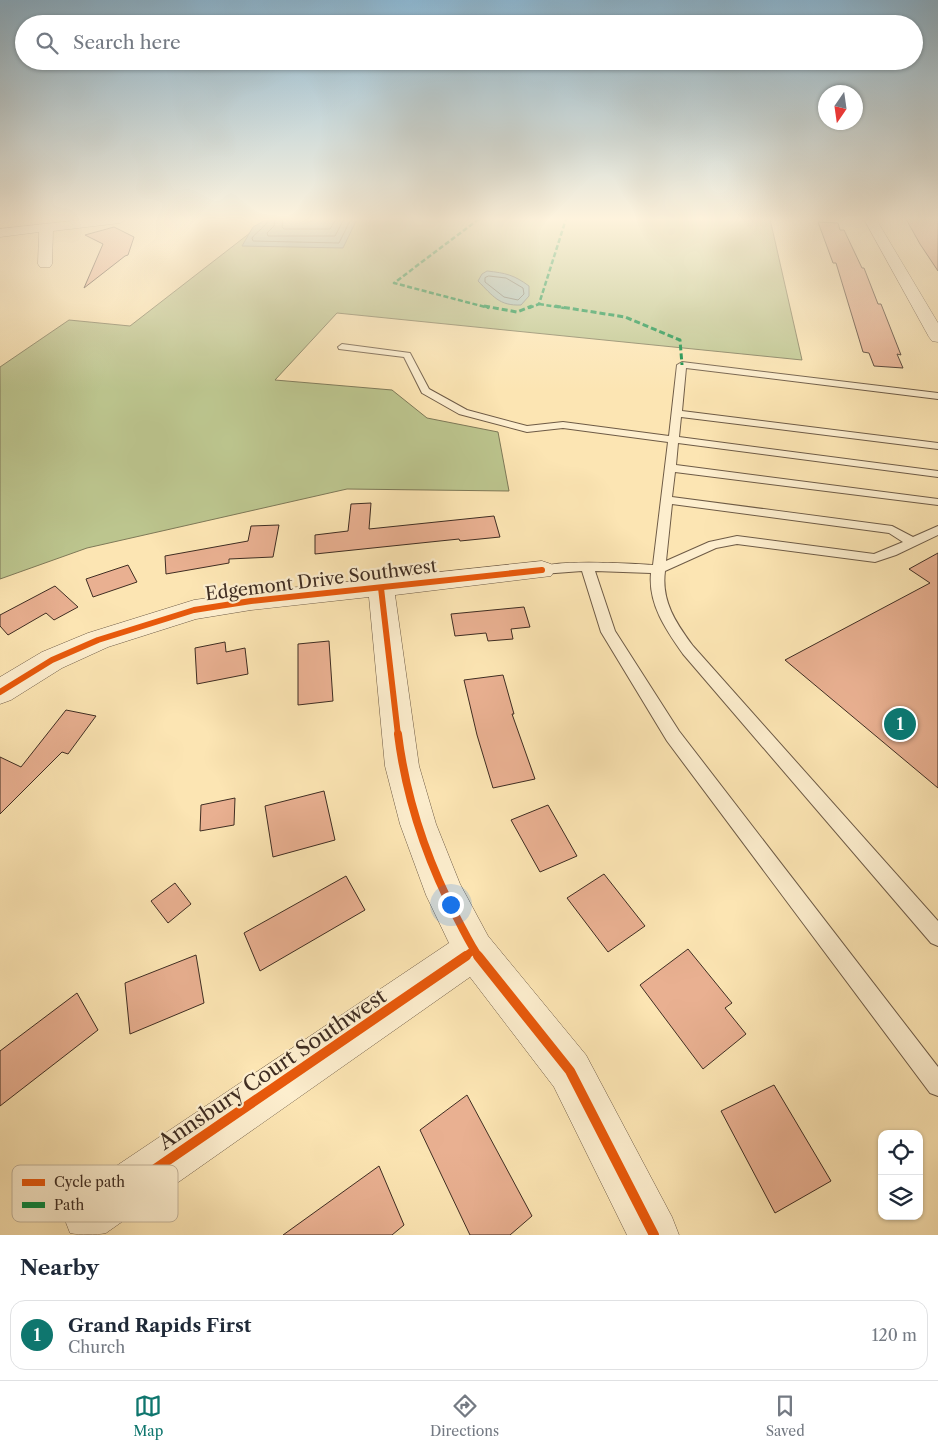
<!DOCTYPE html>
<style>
body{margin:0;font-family:"Libre Caslon Text",serif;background:#f6f6f7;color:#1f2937}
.controls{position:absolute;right:15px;bottom:15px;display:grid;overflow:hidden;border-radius:10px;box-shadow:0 1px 4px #0004}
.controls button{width:45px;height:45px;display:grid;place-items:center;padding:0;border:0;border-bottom:1px solid #e0e1e3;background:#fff;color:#1f2937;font:25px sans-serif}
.compass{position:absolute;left:818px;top:85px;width:45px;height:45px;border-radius:50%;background:#fff;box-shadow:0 1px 4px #0004;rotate:193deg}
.you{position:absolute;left:450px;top:904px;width:18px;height:18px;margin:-12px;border:4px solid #fff;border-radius:50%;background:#1a73e8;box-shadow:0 0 0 8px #1a73e833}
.badge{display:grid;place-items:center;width:32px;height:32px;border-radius:50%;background:#0f766e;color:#fff;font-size:16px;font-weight:700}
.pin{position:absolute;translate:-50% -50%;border:2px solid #fff;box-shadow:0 1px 5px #0006}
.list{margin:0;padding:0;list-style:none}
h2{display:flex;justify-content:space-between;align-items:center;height:65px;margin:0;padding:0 20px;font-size:21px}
h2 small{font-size:16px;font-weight:400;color:#747a83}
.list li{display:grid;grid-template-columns:32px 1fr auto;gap:15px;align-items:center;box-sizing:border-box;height:70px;margin:0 10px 10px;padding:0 10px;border:1px solid #e0e1e3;border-radius:15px}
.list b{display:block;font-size:19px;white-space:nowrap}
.list p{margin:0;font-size:16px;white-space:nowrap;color:#747a83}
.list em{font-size:16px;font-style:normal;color:#747a83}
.icon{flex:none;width:28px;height:28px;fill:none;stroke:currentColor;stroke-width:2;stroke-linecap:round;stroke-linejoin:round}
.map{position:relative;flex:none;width:938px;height:1235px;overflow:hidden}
.search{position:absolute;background:#fff;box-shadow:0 1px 4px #0004;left:15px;right:15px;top:15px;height:55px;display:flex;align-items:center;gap:12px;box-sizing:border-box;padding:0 18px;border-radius:28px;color:#747a83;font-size:19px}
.sheet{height:145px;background:#fff}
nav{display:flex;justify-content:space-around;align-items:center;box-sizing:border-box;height:70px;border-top:1px solid #e0e1e3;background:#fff;font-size:14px;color:#747a83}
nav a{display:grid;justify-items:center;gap:2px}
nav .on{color:#0f766e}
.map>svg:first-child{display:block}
.green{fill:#bcc58e;stroke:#7e7958}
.water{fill:#a3bdb7;stroke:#7b837b}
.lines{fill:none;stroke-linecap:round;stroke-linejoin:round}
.shore{stroke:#71756c;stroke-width:1}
.building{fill:#e9b091;stroke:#3f2d22}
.lane-casing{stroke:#6e5b46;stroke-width:2}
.street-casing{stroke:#6e5b46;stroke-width:1}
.lane{fill:#fdeece;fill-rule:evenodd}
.street{fill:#fdeece;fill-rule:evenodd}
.quiet-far1{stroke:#00873e;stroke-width:2.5;stroke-dasharray:5 2.5;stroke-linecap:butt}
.quiet{stroke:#00873e;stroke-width:3;stroke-dasharray:6 3;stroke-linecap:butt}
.cycleway-far2-casing{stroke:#fdeece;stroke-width:9}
.cycleway-far1-casing{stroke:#fdeece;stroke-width:11}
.cycleway-casing{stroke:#fdeece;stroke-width:13}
.cycleway-far2{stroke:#e8590c;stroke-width:6}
.cycleway-far1{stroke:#e8590c;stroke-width:8}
.cycleway{stroke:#e8590c;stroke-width:10}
.labels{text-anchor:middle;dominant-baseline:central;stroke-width:4.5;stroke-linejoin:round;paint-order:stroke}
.street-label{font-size:18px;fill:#3f2d22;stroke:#fdeece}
.near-street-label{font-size:21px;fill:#3f2d22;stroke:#fdeece}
.key{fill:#fdeece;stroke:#c4b49a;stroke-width:1}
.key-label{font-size:14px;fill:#3f2d22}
</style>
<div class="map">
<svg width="938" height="1235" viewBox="0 0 938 1235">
<rect width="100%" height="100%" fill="#fce5b3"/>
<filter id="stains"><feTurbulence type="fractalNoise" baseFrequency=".004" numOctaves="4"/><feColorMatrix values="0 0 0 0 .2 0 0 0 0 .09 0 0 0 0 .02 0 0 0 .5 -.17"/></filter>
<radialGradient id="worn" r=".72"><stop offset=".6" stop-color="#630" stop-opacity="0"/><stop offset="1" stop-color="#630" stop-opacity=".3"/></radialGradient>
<path class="green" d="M268 219H770L802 360 337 313 275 380 392 390 427 418 498 432 509 491 347 489 87 548 0 579V367L69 320 130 326Z"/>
<g class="water">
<path d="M267 219H357L343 248 242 246 253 227Z"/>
<path d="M487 271C506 273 514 275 529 286V296L521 305C499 306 493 296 478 281L482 274Z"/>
</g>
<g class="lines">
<g class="shore">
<path d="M269 219C266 227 257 231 252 238L253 241 339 243 351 219"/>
<path d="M275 219 274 226 267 233 268 236H335L344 219"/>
<path d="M283 219 282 227 284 229H330L336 219"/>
<path d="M489 276 506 278 523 288 524 294 518 300 504 297 485 282V278Z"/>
</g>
</g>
<g class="building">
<path d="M906 219H938V271L920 244Z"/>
<path d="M818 222 838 223 840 230H844L862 268H864L878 304H881L901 355 897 354 903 368 874 366 869 353 863 352 836 263H833Z"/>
<path d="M114 227 134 237 128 255 125 256 84 288 103 244 85 235Z"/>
<path d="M371 503 369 529 494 516 500 537 460 541 459 539 315 554V535L348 531 351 504Z"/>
<path d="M279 525 273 557 229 559V563L166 574 165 556 248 541 251 526Z"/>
<path d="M938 553V788L785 660 930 583 909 569Z"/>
<path d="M128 565 137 582 93 597 86 579Z"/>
<path d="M55 586 78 607 54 620 46 613 8 635 0 626V615Z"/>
<path d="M524 607 530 627 511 629 513 639 488 641 486 633 455 636 451 614Z"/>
<path d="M329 641 333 701 298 705V644Z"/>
<path d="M225 642 226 652 245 648 248 674 197 684 195 648Z"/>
<path d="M503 675 514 714H512L535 779 493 788 477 735 464 680Z"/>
<path d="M66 710 96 716 68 754 62 752 0 814V757L21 767Z"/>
<path d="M324 791 335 840 273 857 265 806Z"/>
<path d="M235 798 234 825 200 831 201 805Z"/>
<path d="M548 805 577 856 540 872 511 820Z"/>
<path d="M604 874 645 926 608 952 567 898Z"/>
<path d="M346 876 365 910 260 971 244 933Z"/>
<path d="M175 883 191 904 168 923 151 901Z"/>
<path d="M688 949 732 1003 725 1008 746 1034 703 1069 640 985Z"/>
<path d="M196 955 204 1003 130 1034 125 983Z"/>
<path d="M77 993 98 1030 0 1106V1051Z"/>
<path d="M774 1085 831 1181 775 1213 721 1111Z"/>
<path d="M467 1095 532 1216 510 1235H470L420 1130Z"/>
<path d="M379 1166 404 1225 392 1235H283Z"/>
</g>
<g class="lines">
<defs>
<path id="lane" d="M342 344 410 353 429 389 467 410 527 426 563 422 669 436 677 365 682 362 938 393V399L686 368 682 411 938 443V449L681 417 679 437 938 471V477L678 443 676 465 938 499V505L675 472 672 497 892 526 913 537 938 526V535L896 555 875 562 737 544 716 548 665 571C661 601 676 623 693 646L938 921V946L931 943 683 654C666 630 648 604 651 573L595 571 615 631 679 731 938 1067V1096L930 1093 667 741 601 632 582 571 542 574 536 570C545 558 634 564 653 565L668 442 563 428 527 432 459 414 422 393 404 357 339 349 338 347ZM672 504 889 533 903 542 874 554 737 536 709 542 666 561Z"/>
<g id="street">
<path d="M90 219H126L120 223 53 231 52 264 50 267H40L38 264 39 232 0 237V229Z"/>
<path d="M864 219H876L938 323V342L932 341 929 337Z"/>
<path d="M542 561 551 564 555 570 551 576 395 595 419 766 436 824 460 884 488 936 586 1055 672 1217 679 1235H627L554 1087 470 977 106 1233C96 1235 80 1235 70 1233L63 1215 70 1197 449 943 426 895 400 824 385 766 369 597 251 610 196 619 108 647 62 668 11 700 0 704V677L42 652 88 633 194 600 251 592Z"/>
</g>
</defs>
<use href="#lane" class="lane-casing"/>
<use href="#street" class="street-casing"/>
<use href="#lane" class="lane"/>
<use href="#street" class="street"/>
<g class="quiet-far1">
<path d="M479 219 394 283 489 308"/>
<path d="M539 304 564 308"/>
<path d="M529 308 539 304 566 219"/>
</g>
<g class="quiet">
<path d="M484 306 517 312 532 306"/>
<path d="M555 306 625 317 680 340 682 365"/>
</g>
<defs>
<g id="cycleway-far2">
<path d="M381 588 398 735"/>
<path d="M0 692 52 660 98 640 194 610 251 601 542 570"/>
</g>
<g id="cycleway-far1">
<path d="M398 734C406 798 428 863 458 920 465 933 471 946 479 957"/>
<path d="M464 957 474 950"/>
</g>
<g id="cycleway">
<path d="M478 956 570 1071 654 1235"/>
<path d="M88 1215 466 956"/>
</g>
</defs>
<use href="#cycleway-far2" class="cycleway-far2-casing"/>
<use href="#cycleway-far1" class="cycleway-far1-casing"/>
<use href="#cycleway" class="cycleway-casing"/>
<use href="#cycleway-far2" class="cycleway-far2"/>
<use href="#cycleway-far1" class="cycleway-far1"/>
<use href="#cycleway" class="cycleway"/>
</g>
<linearGradient id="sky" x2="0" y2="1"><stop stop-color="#8cb8d4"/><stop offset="0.56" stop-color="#fef3dd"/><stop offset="1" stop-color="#fef3dd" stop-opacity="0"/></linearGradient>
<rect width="938" height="391" fill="url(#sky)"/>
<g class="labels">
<g class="street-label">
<text transform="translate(321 580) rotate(-7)">Edgemont Drive Southwest</text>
</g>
<g class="near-street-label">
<text transform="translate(272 1069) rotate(-34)">Annsbury Court Southwest</text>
</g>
</g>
<rect x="12" y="1165" width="166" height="57" rx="8" class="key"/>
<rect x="22" y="1179" width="23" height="7" fill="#e8590c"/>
<rect x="22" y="1202" width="23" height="6" fill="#00873e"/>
<g class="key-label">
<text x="54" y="1187">Cycle path</text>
<text x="54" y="1210">Path</text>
</g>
<rect width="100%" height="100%" filter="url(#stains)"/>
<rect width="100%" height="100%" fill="url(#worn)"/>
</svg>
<div class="controls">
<button><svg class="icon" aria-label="locate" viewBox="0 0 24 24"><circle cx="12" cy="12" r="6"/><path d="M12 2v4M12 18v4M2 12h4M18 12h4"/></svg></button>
<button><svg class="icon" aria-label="layers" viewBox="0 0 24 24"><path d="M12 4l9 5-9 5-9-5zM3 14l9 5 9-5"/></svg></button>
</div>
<svg class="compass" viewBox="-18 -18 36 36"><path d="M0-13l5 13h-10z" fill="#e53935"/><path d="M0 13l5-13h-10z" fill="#747a83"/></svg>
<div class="you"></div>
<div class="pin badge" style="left:900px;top:724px">1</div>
<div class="search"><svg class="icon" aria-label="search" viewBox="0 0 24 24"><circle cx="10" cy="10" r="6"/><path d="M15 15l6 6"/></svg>Search here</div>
</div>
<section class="sheet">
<h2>Nearby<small></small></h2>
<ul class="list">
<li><span class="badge">1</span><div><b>Grand Rapids First</b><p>Church</p></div><em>120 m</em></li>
</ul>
</section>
<nav>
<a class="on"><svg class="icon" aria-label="map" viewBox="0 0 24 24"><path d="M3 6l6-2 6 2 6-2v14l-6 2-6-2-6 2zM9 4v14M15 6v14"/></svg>Map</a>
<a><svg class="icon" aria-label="directions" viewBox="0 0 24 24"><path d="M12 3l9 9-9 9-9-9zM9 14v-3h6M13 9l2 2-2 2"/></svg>Directions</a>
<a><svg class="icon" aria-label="saved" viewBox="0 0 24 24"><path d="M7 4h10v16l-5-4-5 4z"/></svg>Saved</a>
</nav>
